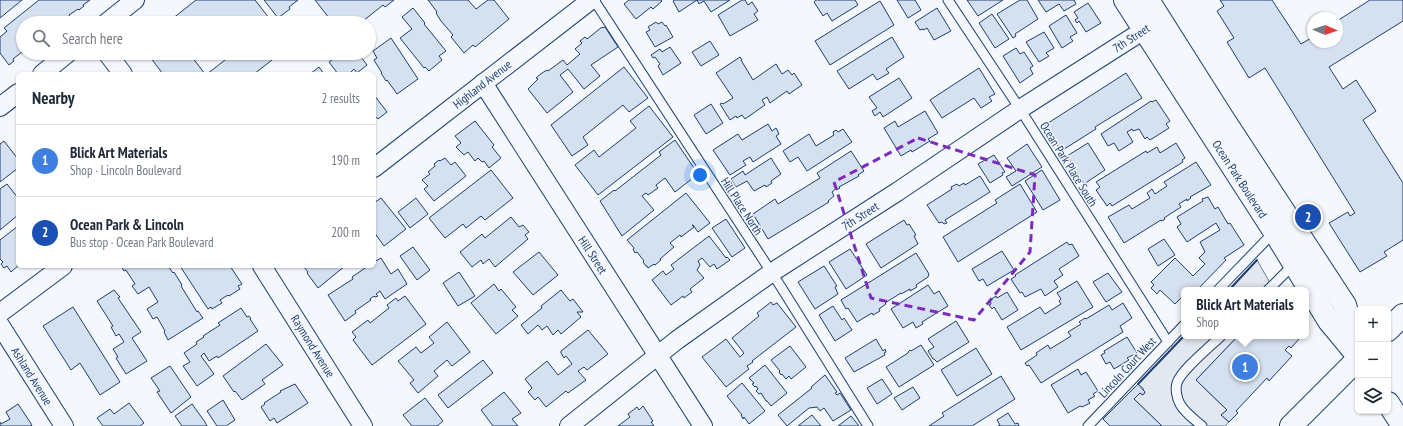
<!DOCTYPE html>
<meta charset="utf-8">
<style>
body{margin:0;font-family:"PT Sans Narrow",sans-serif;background:#f2f2f3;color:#1f2937}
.controls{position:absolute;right:12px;bottom:12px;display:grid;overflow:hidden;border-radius:6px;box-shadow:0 1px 3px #0004}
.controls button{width:36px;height:36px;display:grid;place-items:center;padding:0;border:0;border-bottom:1px solid #e0e1e3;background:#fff;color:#1f2937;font:20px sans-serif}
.compass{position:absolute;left:1307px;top:12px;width:36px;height:36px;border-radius:50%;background:#fff;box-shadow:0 1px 3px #0004;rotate:92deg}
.you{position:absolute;left:700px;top:175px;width:14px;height:14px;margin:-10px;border:3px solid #fff;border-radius:50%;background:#1a73e8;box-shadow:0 0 0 6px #1a73e833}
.badge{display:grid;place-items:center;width:26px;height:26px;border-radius:50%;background:#c62828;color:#fff;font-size:13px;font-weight:700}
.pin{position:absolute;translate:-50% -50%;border:2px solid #fff;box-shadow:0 1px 4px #0006}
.popup{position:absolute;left:1181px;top:287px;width:128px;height:52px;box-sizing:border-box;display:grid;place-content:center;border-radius:6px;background:#fff;filter:drop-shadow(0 1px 3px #0005);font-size:13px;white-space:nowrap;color:#747a83}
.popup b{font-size:15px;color:#1f2937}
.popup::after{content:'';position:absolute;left:50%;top:100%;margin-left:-8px;border:8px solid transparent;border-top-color:#fff}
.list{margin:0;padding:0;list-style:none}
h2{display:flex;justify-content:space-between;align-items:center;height:52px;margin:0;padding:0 16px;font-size:17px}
h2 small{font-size:13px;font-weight:400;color:#747a83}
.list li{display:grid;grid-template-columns:26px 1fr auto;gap:12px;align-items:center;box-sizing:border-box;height:72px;padding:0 16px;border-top:1px solid #e0e1e3}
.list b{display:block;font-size:15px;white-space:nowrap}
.list p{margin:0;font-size:13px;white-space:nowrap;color:#747a83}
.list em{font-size:13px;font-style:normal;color:#747a83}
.icon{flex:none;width:22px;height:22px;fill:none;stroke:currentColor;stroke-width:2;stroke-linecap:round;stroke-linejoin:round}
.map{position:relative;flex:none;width:1403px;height:426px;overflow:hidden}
.search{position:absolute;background:#fff;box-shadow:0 1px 3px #0004;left:16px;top:16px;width:360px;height:44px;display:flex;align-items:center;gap:10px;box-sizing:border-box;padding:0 14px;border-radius:22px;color:#747a83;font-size:15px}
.panel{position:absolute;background:#fff;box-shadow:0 1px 3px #0004;left:16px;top:72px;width:360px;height:196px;border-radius:6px}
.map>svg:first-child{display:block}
.parking{fill:#e3e8f0;stroke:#687fa3}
.building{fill:#d5e0f0;stroke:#1d3f73}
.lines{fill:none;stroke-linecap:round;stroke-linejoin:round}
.lane-casing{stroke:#1d3f73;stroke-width:11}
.street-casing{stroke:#1d3f73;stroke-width:20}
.secondary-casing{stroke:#1d3f73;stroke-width:24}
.highway-casing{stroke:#1d3f73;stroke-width:24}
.lane{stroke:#f4f7fb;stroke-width:9}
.street{stroke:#f4f7fb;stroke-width:18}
.secondary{stroke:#f4f7fb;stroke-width:22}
.highway{stroke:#f4f7fb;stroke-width:22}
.wall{stroke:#1d3f73;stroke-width:2}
.marked{fill:none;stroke:#7b2cbf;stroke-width:3;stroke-dasharray:8 5;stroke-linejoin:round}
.labels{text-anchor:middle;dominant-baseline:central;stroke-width:3;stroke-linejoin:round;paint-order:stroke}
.street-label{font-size:12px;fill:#1d3f73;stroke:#f4f7fb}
</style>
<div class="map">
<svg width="1403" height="426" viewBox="0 0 1403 426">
<rect width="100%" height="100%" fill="#f4f7fb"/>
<g class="parking">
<path d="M1257 260 1274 290H1229Z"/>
<path d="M1184 336H1238L1196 380 1227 410 1221 415 1229 422 1225 426H1162L1134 399 1140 393 1142 395 1145 393 1143 390 1144 389 1138 384Z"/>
</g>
<g class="building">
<path d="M0 0H22L0 18Z"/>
<path d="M39 0H90L83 5 84 6 79 10 78 9 69 15 70 17 65 21 64 20 60 23H23V53H24L23 54 22 52 13 59 14 61 9 65 0 53V37L7 31 4 28Z"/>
<path d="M196 0H255L273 23H229L227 20 223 23H167Z"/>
<path d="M264 0H298L289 7 290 9 278 18Z"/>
<path d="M315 0H394L385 7 383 5 363 21 364 23H333Z"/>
<path d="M428 0H468L476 9 488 0H494L509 19 475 47 473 45 464 53 451 37 453 35 441 21 436 13 437 12Z"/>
<path d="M629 0H661L662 1 653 9 651 7 636 19 624 4Z"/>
<path d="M675 0H730L711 12 704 1 699 4 697 0 679 12 673 1Z"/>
<path d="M742 0H745L748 5 752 2 758 11 754 14 758 20 730 36 718 15Z"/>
<path d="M816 0H855L858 5 832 21 827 13 823 16 814 2Z"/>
<path d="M897 0H915L921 10 908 18Z"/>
<path d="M967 0H1003L978 16Z"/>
<path d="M1020 0H1027L1038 19 1015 34 1016 36 1013 38 997 14Z"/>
<path d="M1038 0H1074L1076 4 1064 11 1059 4 1046 12Z"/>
<path d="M1220 0H1272L1301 44 1313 37V42H1337V21L1370 0H1403V21L1329 67 1343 89 1356 80 1376 111 1363 120 1403 183V240L1384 252 1387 256 1360 272 1329 223 1348 212 1350 216 1355 213 1265 68 1249 78 1227 42 1234 38 1217 11 1224 6Z"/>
<path d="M880 1 894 25 830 65 815 41Z"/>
<path d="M1088 3 1101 23 1086 32 1079 21 1077 23 1075 20 1078 18 1074 12Z"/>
<path d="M413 8 425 23 424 24 446 51 439 56 442 60 429 71 425 67 424 68 400 38 412 29 402 17Z"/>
<path d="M937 8 951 31 934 40 927 28 923 30V29L920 30 915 22Z"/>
<path d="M992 14 1009 39 995 48 979 23Z"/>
<path d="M1066 15 1077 33 1070 37 1073 41 1062 48 1049 26Z"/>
<path d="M656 22 658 24 662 22 665 26 666 25 673 37 655 47 646 32 650 30 648 27Z"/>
<path d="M602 27 603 28 605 27 618 47 591 65 600 76 584 89 568 69 560 75 573 92 547 113 528 89 538 79 536 78 542 73 547 70 548 71 563 60 567 65 580 54 575 49 582 43 580 41 585 37 587 39Z"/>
<path d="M1044 32 1054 48 1046 53 1049 56 1039 62 1026 42Z"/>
<path d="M892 37 904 57 886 69 889 73 877 80 873 74 849 89 837 71Z"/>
<path d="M391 38 418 79 397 94 387 80 386 81 381 73H382L374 60 377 58 373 51Z"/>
<path d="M710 41 719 55 701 66 692 52Z"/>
<path d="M670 47 681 63 663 75 658 66 660 64 655 57 653 58 651 55 660 49 662 52Z"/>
<path d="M1016 48 1020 54 1024 52 1033 66 1030 68 1033 74 1020 83 1003 56Z"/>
<path d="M147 53H189L205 74H163Z"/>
<path d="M234 53H281L254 74H207Z"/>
<path d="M338 53H358L367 65 357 73 354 69 349 74H338L329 62 339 55Z"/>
<path d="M740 57 742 60H741L753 80 776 64 782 74 788 70 792 75 794 73 802 85 789 94 787 91 770 103 767 97 762 100 765 105 745 119 742 115 737 118 736 116 730 120 720 104 722 103 723 104 733 98 716 73Z"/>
<path d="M319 67 324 74H310Z"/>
<path d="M624 67 648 98 629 112 623 105 583 137 588 145 572 156 551 125Z"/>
<path d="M979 68 995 94 989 97 992 101 981 108 974 98 942 118 930 100Z"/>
<path d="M1126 73 1142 98 1095 127 1096 129 1061 151 1045 125Z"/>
<path d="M899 78 912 98 883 117 880 112 875 116 872 111 877 108 869 97Z"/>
<path d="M374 95 387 112 378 119 376 117 374 118Z"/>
<path d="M1156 100 1170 121 1166 124 1169 128 1150 140 1147 137 1145 139 1139 129 1133 131 1132 129 1127 132 1133 142 1119 151 1114 143 1108 146 1101 134 1151 101 1152 102Z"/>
<path d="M711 104 723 123 706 134 694 115Z"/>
<path d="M649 106 673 137 598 195 575 165 594 150 599 157 636 128 630 121Z"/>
<path d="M925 111 938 133 928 139 930 141 912 152 911 150 901 156 884 128 895 121 898 127Z"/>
<path d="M475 121 494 145 492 147 501 158 489 168 484 161 482 162 478 158 475 161 468 152 464 155 456 147 461 143 455 136Z"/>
<path d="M768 124 772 131 776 128 779 134 776 136 781 144 753 162 750 157 743 161 746 165 730 175 713 150 738 134 742 140Z"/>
<path d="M843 129 852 142 807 171 798 157 790 162 783 151 809 134 816 146 834 135 833 132 836 130 838 132Z"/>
<path d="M675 140 698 174 675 192 665 178 656 185 658 188 648 195 646 193 642 196 654 210 622 236 600 201 614 190 615 191 661 155 659 152Z"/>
<path d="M4 141 18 159V168L0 182V144Z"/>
<path d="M1088 143 1105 170 1084 184 1067 156Z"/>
<path d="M1176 143 1185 158 1182 160 1183 162 1112 206 1110 203 1107 206 1096 190 1100 187 1096 182 1146 151 1147 153 1157 147 1160 153Z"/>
<path d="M1027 144 1042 167 1012 186 1006 177 1016 171 1007 158Z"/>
<path d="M851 151 864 171 858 175 859 176 839 187 840 188 836 190V189L832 192 834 196 828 201 829 202 768 239 753 214 775 199 778 204 820 178 817 173Z"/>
<path d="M994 155 1005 172 1002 173 1003 175 990 183 978 164Z"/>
<path d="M445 158 451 165 455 162 466 176 434 201 424 189 428 186 422 180 430 174 428 172 435 166 434 164 439 160 440 161Z"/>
<path d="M771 158 781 174 771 181 772 183 766 187 765 185 754 191 747 181 736 187 731 179 743 171 745 175 748 173Z"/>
<path d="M1196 162 1211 185 1190 197 1191 198 1187 201V199L1179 204 1181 207 1164 218 1165 219 1162 221 1161 220 1124 243 1108 217 1129 205 1132 209 1150 198 1147 193 1152 189 1155 194 1167 186 1164 182Z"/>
<path d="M491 170 513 198 485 220 481 216 466 228 463 224 445 238 429 218Z"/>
<path d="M1042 170 1060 200 1043 210 1025 181Z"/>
<path d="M980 176 990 192 945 220 947 223 944 224 942 222 939 223 927 205 952 189 951 187 957 184 959 186 964 183 965 185Z"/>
<path d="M7 184 18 198V215L0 230V189Z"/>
<path d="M1020 184 1037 212 958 262 943 237 997 203 995 200Z"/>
<path d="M686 193 710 223 698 232 693 225H692L694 227 681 237 680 235 670 243 674 247 660 259 661 260 655 265 654 264 648 268 647 266H646L643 262 644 261 637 252 635 253 633 249 634 248 627 240Z"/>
<path d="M1208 197 1215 209 1218 207 1228 224 1230 223 1244 245 1224 258 1226 260 1197 290H1193L1191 288 1189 290H1184V295L1175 304 1160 290 1157 294 1151 288 1154 285 1151 282 1175 258 1193 276 1205 264 1199 258 1205 252 1200 242 1220 230 1216 223 1187 242 1177 227 1181 224 1177 217 1203 201 1202 199Z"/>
<path d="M381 198 406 229 384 246 374 232V203Z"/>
<path d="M416 198 428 214 410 228 398 212Z"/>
<path d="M511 217 519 227 523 225 529 232 525 235 528 239 495 267 489 259 483 264 481 260 472 267 460 252 482 234 485 238Z"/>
<path d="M726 219 745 248 732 257 712 228Z"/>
<path d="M904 220 907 225 909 224 916 235 914 236 918 244 881 268 866 244Z"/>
<path d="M18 226V266L11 272 7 266 4 268 1 264 3 262 0 259V240Z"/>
<path d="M709 236 726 258 727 257 730 260 717 269 714 264 710 267 702 258 698 261 700 265 697 270 704 278 690 289 692 292 684 298 683 296 671 305 652 280 663 271 666 275 674 269 671 265Z"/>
<path d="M1164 239 1175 255 1158 266 1148 249Z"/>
<path d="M1067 242 1069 245 1072 244 1079 256 1059 269 1063 275 1054 281 1058 287 1045 296 1041 289 1025 297 1022 292 1020 293 1011 279 1016 276 1015 275Z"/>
<path d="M413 247 430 270 417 280 400 256Z"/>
<path d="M850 249 867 275 846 289 829 262Z"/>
<path d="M1002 251 1014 270 987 286 983 279 979 281 972 269Z"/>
<path d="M539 252 558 275 533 295 513 272Z"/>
<path d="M916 253 929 274 928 277 916 285 917 287 910 291V289L901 294V293L885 303 886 304 879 309 880 311 873 315 872 313 857 322 848 308 846 309 841 300Z"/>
<path d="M381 258 391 274 398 269 407 284 385 299 380 291 376 294 378 296 375 297 374 296 370 299 371 300 355 311 356 313 345 321 328 295 353 279 352 277 368 266H374V262Z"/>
<path d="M121 266H168L173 273 174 272 182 285 181 286 197 312 198 311 203 318 168 340 164 332 165 331 157 317 153 319 147 309 158 302 149 287 138 294 132 286 135 284 126 270 124 271Z"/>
<path d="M180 266H230L242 284 238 286 240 289 229 296 228 295 220 300 222 303 212 309 211 307 208 309Z"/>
<path d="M303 266H345L318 288 307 273 308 272Z"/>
<path d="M824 266 837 286 835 287 838 294 815 309 798 282Z"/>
<path d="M459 272 475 296 458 306 443 283Z"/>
<path d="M1108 273 1122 292 1106 302 1093 282Z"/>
<path d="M1077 281 1093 307 1021 350 1007 327 1040 307 1045 314 1061 304 1059 301 1061 299 1057 293Z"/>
<path d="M494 284 499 291 501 289 516 307 512 310 518 316 496 334 471 303Z"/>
<path d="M928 285 934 294 939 291 948 306 922 322 923 324 916 328 913 322 903 328 891 309Z"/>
<path d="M114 290 120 297 118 298 141 332 132 338 147 361 126 374 116 358 118 357 113 349 124 342 119 334 116 336 111 327 113 326 97 301Z"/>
<path d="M561 290 570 301 573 299 583 312H577L581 317 561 334 558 330 553 335 547 326 542 330 538 325 528 334 521 325 542 308 541 306Z"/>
<path d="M1007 292 1018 310 1002 320 994 307 992 309 989 305 991 304 990 300 996 296 997 298Z"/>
<path d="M405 296 426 324 372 365 353 340 356 337 352 332 368 320 370 323 389 308 387 305 396 298 398 301Z"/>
<path d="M771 302 773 305 777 303 796 327 752 361 753 362 747 366 749 369 726 387 702 357 726 339 740 357 744 353 732 338 759 316 757 313Z"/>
<path d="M1123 303 1132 318 1120 326 1123 332 1041 383 1029 365 1027 366 1025 363 1037 355 1036 353 1048 345 1050 349 1071 336 1068 332 1081 324 1079 322 1085 318 1086 319 1109 305 1112 310Z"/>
<path d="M833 306 842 320 844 318 852 330 835 341 819 315Z"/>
<path d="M73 307 120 382 100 395 80 363 71 370 43 326Z"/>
<path d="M241 308 247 317 249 316 251 319H250L258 331 218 358 217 356 209 361 204 353 201 356 214 374 197 386 183 366 190 362 184 353 197 344 196 342 204 337 203 336 220 325 218 323Z"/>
<path d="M956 321 969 342 937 362 934 359H933L928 351 934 347 928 339Z"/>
<path d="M447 322 470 352 452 366 447 360 434 371 438 376 418 393 410 383 414 380 398 361 416 347 421 353 434 343 429 337Z"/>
<path d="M588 330 608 354 587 370 584 367 578 371 586 380 568 393 566 391 546 407 538 397 535 400 528 392 532 388 525 379 547 361 558 375 572 364 566 356 564 358 561 353V351Z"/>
<path d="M1238 336H1297L1299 339 1291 348 1289 346 1285 350 1292 356 1269 381 1267 378 1236 411 1238 413 1229 422 1221 415 1227 410 1196 380Z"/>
<path d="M1127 337 1137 353 1127 358 1129 360 1114 369 1110 362 1106 364 1101 355 1105 353 1104 351Z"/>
<path d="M876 339 883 351 885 349 886 352 884 353 885 355 854 372 845 358Z"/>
<path d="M266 344 283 365 262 380 265 384 242 400 235 391 234 392 223 376Z"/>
<path d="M921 345 934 365 899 387 886 367 908 353V352L910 350 911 351Z"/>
<path d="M790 346 806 367 791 379 789 376 786 379 782 374 781 375 779 372 780 371 771 360Z"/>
<path d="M976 348 992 374 957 396 941 370Z"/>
<path d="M483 360 493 373 448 408 438 395Z"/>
<path d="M765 365 787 393 771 406 767 401H766L761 393 759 394 756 391 758 389 756 386 755 387 752 384 754 383 749 378Z"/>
<path d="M170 366 191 397 171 413 157 392 160 391 151 378Z"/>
<path d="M1078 369 1081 375 1086 372 1098 391 1093 394 1095 396 1088 400 1090 403 1082 407 1080 406 1068 413 1051 385Z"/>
<path d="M825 375 837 392 835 393 837 395 840 393 851 410 833 421 824 408 820 411 817 407 809 408 787 426 778 415 812 388 811 387Z"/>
<path d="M1001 376 1015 399 972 426H929L944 416 942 413Z"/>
<path d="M882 379 892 394 877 404 867 388Z"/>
<path d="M742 383 765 411 749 424 744 417 743 419 741 415H742L727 396Z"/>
<path d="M295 384 308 403 277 423 274 418 270 421 261 407 265 404 264 403 281 392 280 391Z"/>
<path d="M1138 384 1145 392 1143 395 1140 393 1134 399 1162 426H1110L1103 419Z"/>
<path d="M913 387 920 398 902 410 894 398Z"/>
<path d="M504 392 521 413 512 419 518 426H493L481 410Z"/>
<path d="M425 398 443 421 437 426H412L403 415Z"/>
<path d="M223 400 235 420 226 426H217L207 411Z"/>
<path d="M129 403 144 423 140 426H103L97 418 110 409 114 414Z"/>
<path d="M18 404 32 425 30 426H0V422L1 424 10 419 6 412Z"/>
<path d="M192 404 205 422 207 426H182L175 416Z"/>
<path d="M643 406 653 421 651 422 654 426H618L630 417 628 414 637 407 639 410Z"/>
<path d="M1008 413 1015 424 1018 423 1019 426H998L1000 425 997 420Z"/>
<path d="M812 415 821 426H798Z"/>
<path d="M851 416 859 426H838Z"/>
</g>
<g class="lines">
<defs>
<g id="lane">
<path d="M594 0 781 287 868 426"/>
<path d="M948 0 1020 109 1168 342"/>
<path d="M1218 290 1274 232"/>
<path d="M1268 290 1294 264"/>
<path d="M1088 426 1184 325"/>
<path d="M1202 426C1194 419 1185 413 1180 404 1177 399 1175 389 1177 383 1181 370 1211 346 1221 336"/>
</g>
<g id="street">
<path d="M106 23 135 0"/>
<path d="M107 53 123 74"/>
<path d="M42 74 68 53"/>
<path d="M483 83 703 426"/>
<path d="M0 107 18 93"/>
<path d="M374 168 591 0"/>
<path d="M262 266 363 426"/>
<path d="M0 313 63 266"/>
<path d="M0 325 64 426"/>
<path d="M569 426 677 340 771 273 897 192 1020 109 1155 23"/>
</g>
<g id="secondary">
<path d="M1125 0 1274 231 1329 321 1358 356"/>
<path d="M1148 0 1222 117 1345 305 1357 349"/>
<path d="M1388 403 1403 426"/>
</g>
<g id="highway">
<path d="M1388 330 1403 315"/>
<path d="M1291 426 1358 359"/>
</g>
</defs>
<use href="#lane" class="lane-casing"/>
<use href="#street" class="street-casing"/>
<use href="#secondary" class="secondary-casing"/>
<use href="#highway" class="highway-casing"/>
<use href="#lane" class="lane"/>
<use href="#street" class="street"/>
<use href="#secondary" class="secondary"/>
<use href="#highway" class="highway"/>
<g class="wall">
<path d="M1229 290 1257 260"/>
<path d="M1138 384 1184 336"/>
</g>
</g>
<path class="marked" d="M918 138 1035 175 1030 252 974 320 871 298 834 182Z"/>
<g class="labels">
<g class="street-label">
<text transform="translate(1131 38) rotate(-33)">7th Street</text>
<text transform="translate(482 84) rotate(-38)">Highland Avenue</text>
<text transform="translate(1069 164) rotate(58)">Ocean Park Place South</text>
<text transform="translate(1240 179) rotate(57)">Ocean Park Boulevard</text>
<text transform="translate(742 206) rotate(57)">Hill Place North</text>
<text transform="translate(860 216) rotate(-33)">7th Street</text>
<text transform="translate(593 255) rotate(57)">Hill Street</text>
<text transform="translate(313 346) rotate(58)">Raymond Avenue</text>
<text transform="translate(1127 367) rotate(-47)">Lincoln Court West</text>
<text transform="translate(32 376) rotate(58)">Ashland Avenue</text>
</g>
</g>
</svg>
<div class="controls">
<button>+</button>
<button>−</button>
<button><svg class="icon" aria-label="layers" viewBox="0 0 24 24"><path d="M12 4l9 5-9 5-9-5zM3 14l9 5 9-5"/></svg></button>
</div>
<svg class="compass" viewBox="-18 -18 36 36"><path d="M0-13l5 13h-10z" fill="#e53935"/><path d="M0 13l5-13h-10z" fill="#747a83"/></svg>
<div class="you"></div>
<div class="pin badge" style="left:1245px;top:367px;background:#3f7fe0">1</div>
<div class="popup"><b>Blick Art Materials</b>Shop</div>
<div class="pin badge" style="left:1308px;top:217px;background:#1a4fb4">2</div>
<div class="search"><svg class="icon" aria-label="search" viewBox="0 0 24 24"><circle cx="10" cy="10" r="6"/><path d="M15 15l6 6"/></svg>Search here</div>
<section class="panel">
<h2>Nearby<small>2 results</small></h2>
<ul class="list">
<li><span class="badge" style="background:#3f7fe0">1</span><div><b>Blick Art Materials</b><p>Shop · Lincoln Boulevard</p></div><em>190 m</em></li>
<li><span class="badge" style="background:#1a4fb4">2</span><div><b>Ocean Park &amp; Lincoln</b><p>Bus stop · Ocean Park Boulevard</p></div><em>200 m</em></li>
</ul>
</section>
</div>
